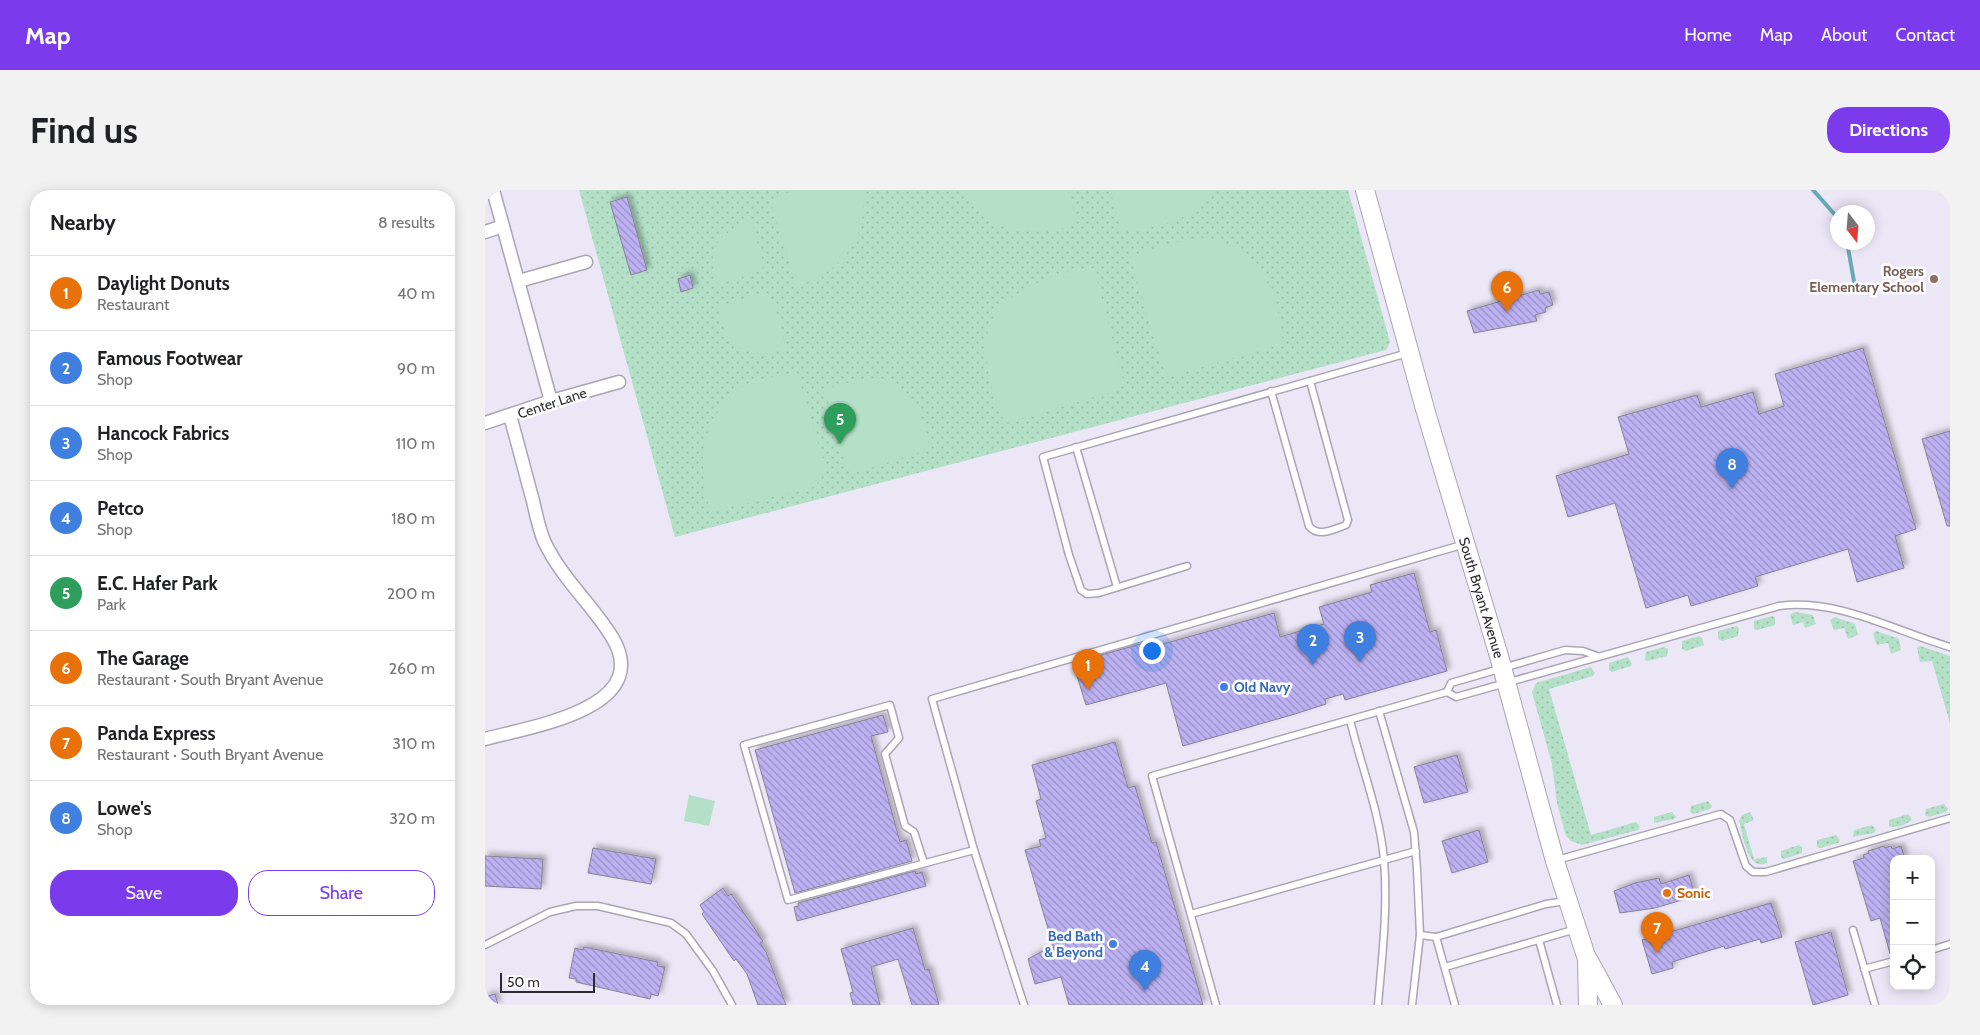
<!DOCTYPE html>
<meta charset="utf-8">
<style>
body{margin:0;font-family:Cabin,sans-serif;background:#f2f2f2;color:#202124}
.controls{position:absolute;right:15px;bottom:15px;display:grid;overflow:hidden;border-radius:10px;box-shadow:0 2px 12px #0003}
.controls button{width:45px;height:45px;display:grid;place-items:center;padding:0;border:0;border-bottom:1px solid #e0e0e0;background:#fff;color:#202124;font:25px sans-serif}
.compass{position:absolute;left:1345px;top:15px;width:45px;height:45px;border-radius:50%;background:#fff;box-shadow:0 2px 12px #0003;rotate:164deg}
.scale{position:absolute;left:15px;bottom:12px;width:95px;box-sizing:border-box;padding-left:5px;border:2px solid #2b2a2f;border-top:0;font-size:14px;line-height:18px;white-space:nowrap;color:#2b2a2f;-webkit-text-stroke:4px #fff;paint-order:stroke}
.you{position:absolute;left:666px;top:460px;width:18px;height:18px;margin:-12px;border:4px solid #fff;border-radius:50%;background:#1a73e8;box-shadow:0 0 0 8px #1a73e833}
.badge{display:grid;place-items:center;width:32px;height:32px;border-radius:50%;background:#7c3aed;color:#fff;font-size:16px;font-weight:700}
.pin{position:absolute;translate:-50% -41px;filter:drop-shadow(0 1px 2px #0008)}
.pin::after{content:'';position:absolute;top:26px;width:18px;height:15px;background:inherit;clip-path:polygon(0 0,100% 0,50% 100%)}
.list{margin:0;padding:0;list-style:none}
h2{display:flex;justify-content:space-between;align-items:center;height:65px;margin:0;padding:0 20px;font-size:21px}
h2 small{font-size:16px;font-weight:400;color:#757577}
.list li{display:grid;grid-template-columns:32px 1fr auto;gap:15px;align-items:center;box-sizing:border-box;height:75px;padding:0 20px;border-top:1px solid #e0e0e0}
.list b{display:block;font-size:19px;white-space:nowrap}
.list p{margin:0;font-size:16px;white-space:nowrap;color:#757577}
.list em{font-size:16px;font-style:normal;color:#757577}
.actions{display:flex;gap:10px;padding:15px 20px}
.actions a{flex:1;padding:11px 0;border:1px solid #7c3aed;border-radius:20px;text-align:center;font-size:18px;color:#7c3aed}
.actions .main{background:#7c3aed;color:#fff}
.icon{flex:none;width:28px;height:28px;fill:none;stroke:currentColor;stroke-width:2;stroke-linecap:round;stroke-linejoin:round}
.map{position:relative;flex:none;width:1465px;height:815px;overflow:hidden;border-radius:20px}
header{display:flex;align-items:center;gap:30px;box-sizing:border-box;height:70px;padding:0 25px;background:#7c3aed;color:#fff}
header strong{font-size:24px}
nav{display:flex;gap:28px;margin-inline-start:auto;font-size:18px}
.intro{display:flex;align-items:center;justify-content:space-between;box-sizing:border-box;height:120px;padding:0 30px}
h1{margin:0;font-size:35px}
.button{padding:12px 22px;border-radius:20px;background:#7c3aed;color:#fff;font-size:18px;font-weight:700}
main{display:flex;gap:30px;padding:0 30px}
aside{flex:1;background:#fff;border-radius:20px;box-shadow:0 2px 12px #0003}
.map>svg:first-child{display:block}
.grass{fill:url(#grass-dots)}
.garden{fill:#b3e0c7}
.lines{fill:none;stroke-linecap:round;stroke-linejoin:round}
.stream{stroke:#67a9b5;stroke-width:4}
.building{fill:url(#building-back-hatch);stroke:#868492;filter:url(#shadow)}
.lane-casing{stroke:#a9a5b3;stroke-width:9}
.street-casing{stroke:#a9a5b3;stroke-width:15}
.secondary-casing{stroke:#a9a5b3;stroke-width:20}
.lane{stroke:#fff;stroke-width:6}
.street{stroke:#fff;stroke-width:12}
.secondary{stroke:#fff;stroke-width:18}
.education-dot{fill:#8d6e63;stroke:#fff;stroke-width:2}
.shop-dot{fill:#3f7fe0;stroke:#fff;stroke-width:2}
.food-dot{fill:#e8710a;stroke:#fff;stroke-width:2}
.labels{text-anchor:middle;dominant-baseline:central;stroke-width:5;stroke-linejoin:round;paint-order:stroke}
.education-label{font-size:14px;font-weight:bold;fill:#785e54;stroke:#fff;text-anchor:end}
.street-label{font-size:14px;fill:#2b2a2f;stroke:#fff}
.shop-label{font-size:14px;font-weight:bold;fill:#366cbe;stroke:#fff;text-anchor:start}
.food-label{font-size:14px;font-weight:bold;fill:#c56008;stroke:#fff;text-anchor:start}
</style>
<header>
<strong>Map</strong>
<nav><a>Home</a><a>Map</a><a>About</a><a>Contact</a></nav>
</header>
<div class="intro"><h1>Find us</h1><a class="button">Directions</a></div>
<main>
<aside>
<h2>Nearby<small>8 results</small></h2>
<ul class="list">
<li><span class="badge" style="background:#e8710a">1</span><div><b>Daylight Donuts</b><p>Restaurant</p></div><em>40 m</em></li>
<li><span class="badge" style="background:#3f7fe0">2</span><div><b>Famous Footwear</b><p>Shop</p></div><em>90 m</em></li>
<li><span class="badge" style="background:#3f7fe0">3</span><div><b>Hancock Fabrics</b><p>Shop</p></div><em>110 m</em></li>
<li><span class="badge" style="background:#3f7fe0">4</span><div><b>Petco</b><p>Shop</p></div><em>180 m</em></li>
<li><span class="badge" style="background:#2e9e5b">5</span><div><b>E.C. Hafer Park</b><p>Park</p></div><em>200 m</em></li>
<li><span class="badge" style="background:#e8710a">6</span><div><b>The Garage</b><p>Restaurant · South Bryant Avenue</p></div><em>260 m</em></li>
<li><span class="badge" style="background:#e8710a">7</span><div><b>Panda Express</b><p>Restaurant · South Bryant Avenue</p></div><em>310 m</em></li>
<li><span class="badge" style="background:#3f7fe0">8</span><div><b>Lowe's</b><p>Shop</p></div><em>320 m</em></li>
</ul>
<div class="actions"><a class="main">Save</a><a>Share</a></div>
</aside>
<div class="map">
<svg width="1465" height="815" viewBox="0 0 1465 815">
<defs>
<pattern id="grass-dots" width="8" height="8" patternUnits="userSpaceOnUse" patternTransform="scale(1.25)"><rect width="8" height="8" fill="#b3e0c7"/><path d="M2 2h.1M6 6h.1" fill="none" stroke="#9ac0ab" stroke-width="1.8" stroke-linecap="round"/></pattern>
<pattern id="building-back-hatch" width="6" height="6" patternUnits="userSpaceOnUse" patternTransform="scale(1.25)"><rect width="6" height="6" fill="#bcb1f2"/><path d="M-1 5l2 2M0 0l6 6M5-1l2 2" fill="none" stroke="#9990c4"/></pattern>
<filter id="shadow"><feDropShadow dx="3.5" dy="-3.5" stdDeviation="2.5" flood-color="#0004"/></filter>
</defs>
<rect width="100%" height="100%" fill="#ece7f6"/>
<g class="grass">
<path d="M94 0H863L905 152 901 160 190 347Z"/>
<path d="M1310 422 1328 425 1331 434 1320 438 1318 432 1308 435 1305 425Z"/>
<path d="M1287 426 1290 427V435L1272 440 1269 439V431Z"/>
<path d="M1350 427 1370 434 1373 445 1363 449 1359 438 1349 440 1345 430Z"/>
<path d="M1251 436 1254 438 1253 446 1237 451 1233 449V441Z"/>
<path d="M1391 441 1414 449 1416 460 1406 464 1403 453 1392 455 1388 444Z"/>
<path d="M1214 446 1217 448 1219 455 1201 461 1197 459V451Z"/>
<path d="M1435 456 1465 466V533L1447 471 1435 472 1432 458Z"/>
<path d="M1179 457 1183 459 1182 466 1163 471 1160 470 1161 462Z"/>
<path d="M1143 467 1147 474 1146 476 1127 482 1124 480V473Z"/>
<path d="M1106 477 1110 483 1108 486 1064 499 1106 645 1151 632 1155 637 1153 640 1097 655 1086 651 1081 646 1072 613 1067 574 1047 502 1051 493Z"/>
<path d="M1223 611 1227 616 1225 619 1208 624 1205 622 1206 616Z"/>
<path d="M1459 614 1463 619 1461 622 1444 627 1440 625 1441 619Z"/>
<path d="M1187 622 1191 627 1189 629 1169 633V627Z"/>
<path d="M1265 622 1269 630 1259 634 1269 669 1282 667V673C1262 682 1258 644 1254 631L1257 625Z"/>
<path d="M1423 624 1427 629C1423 635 1409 639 1404 636V630Z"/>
<path d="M1387 635 1391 640 1389 643 1368 647 1369 640Z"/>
<path d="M1351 645 1355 650 1353 653 1335 658 1332 657V650Z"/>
<path d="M1314 655 1317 657V663L1299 669 1296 667V661Z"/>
</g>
<g class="garden">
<path d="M311 0H379C381 49 359 81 312 96L287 17 291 6Z"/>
<path d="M478 0H583L592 34C545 48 505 46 478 0Z"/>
<path d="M625 0H728C709 31 671 39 637 41Z"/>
<path d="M266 30 279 75 276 81 233 94C219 58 234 44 266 30Z"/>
<path d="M719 48C774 54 794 105 798 154L685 186 679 181 645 67 685 53Z"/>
<path d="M609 78 639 193 634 200 521 233C507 210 493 155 507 130 525 98 575 80 609 78Z"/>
<path d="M281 102 285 105 302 159C266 171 235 157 235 116Z"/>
<path d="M312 182 341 279 330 297 225 322C216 286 212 250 235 219 239 213 244 205 250 201 267 189 292 187 312 182Z"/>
<path d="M392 188C433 198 435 224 445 259L370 283 361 279 340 199 373 190Z"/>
<path d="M204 605 230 611 224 636 199 631Z"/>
</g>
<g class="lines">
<g class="stream">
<path d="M1328 0 1352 27"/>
<path d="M1362 52 1370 97"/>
</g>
</g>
<g class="building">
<path d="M142 7 162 80 146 85 125 12Z"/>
<path d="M205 85 208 98 196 102 193 89Z"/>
<path d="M1054 100 1055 104 1064 102 1068 115 1060 118 1061 122 1050 125 1052 131 989 143 982 121Z"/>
<path d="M1378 158 1431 339 1410 346 1419 378 1372 392 1363 359 1270 387 1273 396 1206 416 1203 405 1161 418 1130 313 1083 327 1071 286 1144 264 1133 227 1212 205 1216 217 1268 202 1274 224 1299 216 1290 184Z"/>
<path d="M1465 241V336H1462L1437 249Z"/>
<path d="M929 383 945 442 951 440 962 481 860 510 858 504 840 509 841 514 810 524 698 556 681 493 601 515 588 473 659 453 660 459 789 423 795 447 839 434 834 417 887 402 885 395Z"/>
<path d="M398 525 403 542 386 546 415 652 421 650 427 671 310 703 270 560Z"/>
<path d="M630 552 643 598 650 596 667 653 671 652 718 815H584L576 787 550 794 543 769 556 762 569 759 540 660 556 656 554 650 561 648 551 611 556 609 547 575Z"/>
<path d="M972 565 983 602 939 613 929 577Z"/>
<path d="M994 640 1003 672 967 683 957 651Z"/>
<path d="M1399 656 1400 658 1406 656 1407 659 1416 656 1420 669H1409V766L1406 767 1395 728 1386 731 1368 671 1379 668 1378 665 1384 663 1383 661Z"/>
<path d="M108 658 171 669 166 694 103 683Z"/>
<path d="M0 666 58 669 56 699 0 696Z"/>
<path d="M430 681 431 684 437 682 441 696 312 731 309 717 314 716 313 713Z"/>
<path d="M1204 685 1210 706 1170 718 1135 723 1129 701 1150 693 1174 688 1176 694Z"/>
<path d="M238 698 243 706 246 704 278 751 275 753 281 762 301 815H273L262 784 251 769 249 771 217 724 219 722 215 715Z"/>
<path d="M1286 713 1297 747 1276 753 1275 749 1240 759 1239 756 1187 772 1188 778 1167 784 1157 750Z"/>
<path d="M428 738 440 780 444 779 454 815H427L413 769 386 777 395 815H368L365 803 368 802 356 759Z"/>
<path d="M1346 742 1363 805 1328 815 1310 752Z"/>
<path d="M99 757 173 772 172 776 180 777 173 806 166 804 165 809 91 792V789L84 788 90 758 98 760Z"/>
<path d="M10 804 13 815H0V807Z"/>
</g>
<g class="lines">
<defs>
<g id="lane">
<path d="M786 201 824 336C833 348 849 339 861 335L863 330 825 191"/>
<path d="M591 257 632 397"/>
<path d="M702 376 614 403 602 404 596 400 584 365 558 267 923 163"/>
<path d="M962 502 966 493 1080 460 1098 461 1112 466"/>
<path d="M894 521 929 642 932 679 935 745 927 815"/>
<path d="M865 530C876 576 895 623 899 670 903 719 897 767 893 815"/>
<path d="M1072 670 1236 624 1245 630 1261 676 1268 682H1281L1465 628"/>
<path d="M439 673 429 642 420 636 400 564 414 548 405 515 259 555 303 710 489 660"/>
<path d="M706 724 931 661"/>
<path d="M1368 740 1390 815"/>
<path d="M935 745 951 747 1061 714 1081 711"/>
<path d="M951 747 970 815"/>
<path d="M1054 750 1072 815"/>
<path d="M0 755 65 722 91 716H113L186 733 201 744 228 781 247 815"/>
<path d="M1446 760 1465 754"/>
<path d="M960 777 1091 739"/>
<path d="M1379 779 1409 771"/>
<path d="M539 815 489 660 447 509 980 354"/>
<path d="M731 815 667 586 962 502 971 507 1294 416C1353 408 1410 441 1465 457"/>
</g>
<g id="street">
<path d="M8 0 66 211"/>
<path d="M0 42 18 36"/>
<path d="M34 91 101 72"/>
<path d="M0 233 66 211 134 192"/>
<path d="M0 549C43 537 171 519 127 447 106 413 77 389 59 351 54 339 51 324 48 311 40 282 33 254 25 226"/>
</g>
<g id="secondary">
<path id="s1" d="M880 0 940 219 1014 466 1070 671 1102 769 1103 815"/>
<path d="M1103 769 1128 815"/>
</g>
</defs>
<use href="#lane" class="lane-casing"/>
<use href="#street" class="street-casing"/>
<use href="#secondary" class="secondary-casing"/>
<use href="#lane" class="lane"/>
<use href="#street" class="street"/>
<use href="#secondary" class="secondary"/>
</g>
<circle class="education-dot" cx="1449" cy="89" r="5"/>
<g class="shop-dot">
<circle cx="739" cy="497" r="5"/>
<circle cx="628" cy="754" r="5"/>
</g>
<circle class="food-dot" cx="1182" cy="703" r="5"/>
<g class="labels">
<g class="education-label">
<text x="1439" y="81">Rogers<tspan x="1439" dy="16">Elementary School</tspan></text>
</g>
<g class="street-label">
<text transform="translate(67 213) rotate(-18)">Center Lane</text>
<text stroke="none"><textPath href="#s1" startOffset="424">South Bryant Avenue</textPath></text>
</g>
<g class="shop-label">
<text x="749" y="497">Old Navy</text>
<text x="618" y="746" text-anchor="end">Bed Bath<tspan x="618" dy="16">&amp; Beyond</tspan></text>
</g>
<g class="food-label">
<text x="1192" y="703">Sonic</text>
</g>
</g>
</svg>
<div class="controls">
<button>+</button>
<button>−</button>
<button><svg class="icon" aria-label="locate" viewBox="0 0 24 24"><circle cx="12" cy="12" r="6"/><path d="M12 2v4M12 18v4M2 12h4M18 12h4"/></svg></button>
</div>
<svg class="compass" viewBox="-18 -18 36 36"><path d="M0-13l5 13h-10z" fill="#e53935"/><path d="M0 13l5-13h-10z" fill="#757577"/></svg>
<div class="scale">50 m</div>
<div class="you"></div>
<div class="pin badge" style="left:603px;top:500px;background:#e8710a">1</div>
<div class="pin badge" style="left:828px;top:475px;background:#3f7fe0">2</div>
<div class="pin badge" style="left:875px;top:472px;background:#3f7fe0">3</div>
<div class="pin badge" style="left:660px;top:801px;background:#3f7fe0">4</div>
<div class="pin badge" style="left:355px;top:254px;background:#2e9e5b">5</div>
<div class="pin badge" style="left:1022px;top:122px;background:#e8710a">6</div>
<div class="pin badge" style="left:1172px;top:763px;background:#e8710a">7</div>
<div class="pin badge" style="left:1247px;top:299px;background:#3f7fe0">8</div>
</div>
</main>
